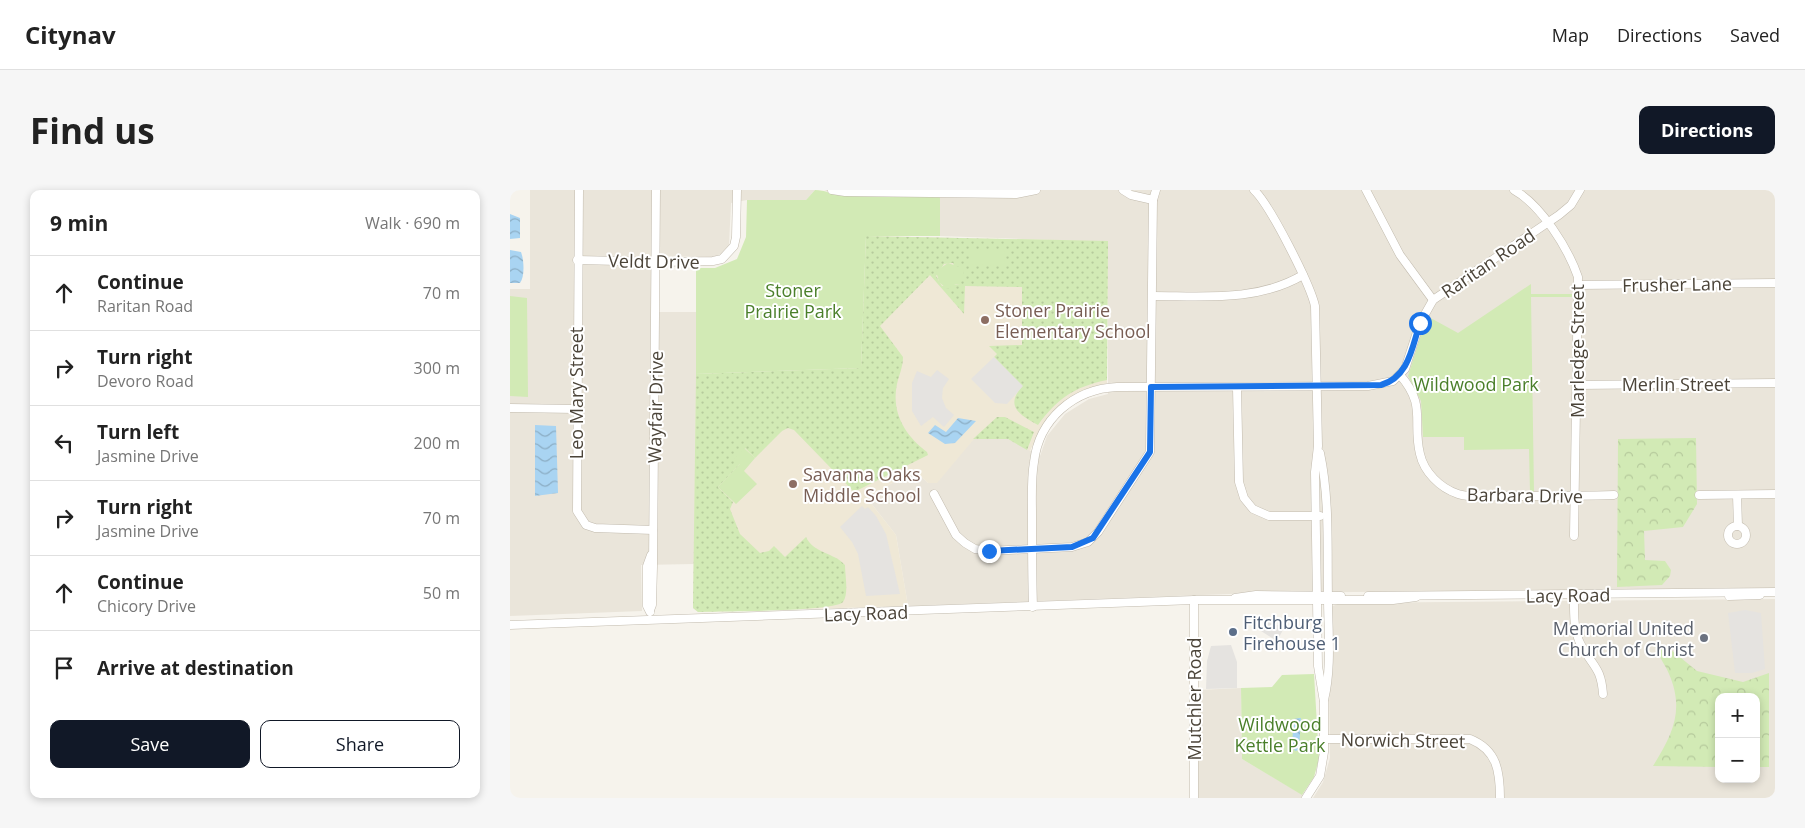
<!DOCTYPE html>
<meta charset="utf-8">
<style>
body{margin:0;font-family:"Open Sans",sans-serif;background:#f6f6f6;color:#222}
.controls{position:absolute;right:15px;bottom:15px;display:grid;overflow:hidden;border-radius:10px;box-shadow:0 2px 8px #0003}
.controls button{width:45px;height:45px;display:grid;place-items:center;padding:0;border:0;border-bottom:1px solid #e0e0e0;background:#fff;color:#222;font:25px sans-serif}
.stop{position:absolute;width:15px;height:15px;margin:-11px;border:4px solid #1a73e8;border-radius:50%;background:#fff}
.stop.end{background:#1a73e8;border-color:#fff;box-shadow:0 1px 5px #0008}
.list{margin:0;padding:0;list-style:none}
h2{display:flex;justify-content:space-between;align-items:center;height:65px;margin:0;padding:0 20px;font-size:21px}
h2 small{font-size:16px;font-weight:400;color:#767676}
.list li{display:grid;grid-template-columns:32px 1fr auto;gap:15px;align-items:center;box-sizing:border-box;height:75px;padding:0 20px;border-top:1px solid #e0e0e0}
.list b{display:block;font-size:19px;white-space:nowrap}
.list p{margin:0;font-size:16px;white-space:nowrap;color:#767676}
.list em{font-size:16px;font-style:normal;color:#767676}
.actions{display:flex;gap:10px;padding:15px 20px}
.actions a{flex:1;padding:11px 0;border:1px solid #111827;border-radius:10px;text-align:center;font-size:18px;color:#111827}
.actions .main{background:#111827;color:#fff}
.icon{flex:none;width:28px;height:28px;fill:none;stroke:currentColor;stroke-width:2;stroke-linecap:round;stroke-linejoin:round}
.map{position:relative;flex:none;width:1265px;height:608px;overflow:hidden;border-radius:10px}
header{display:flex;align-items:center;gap:30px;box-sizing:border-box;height:70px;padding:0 25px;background:#fff;border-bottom:1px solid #e0e0e0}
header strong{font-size:24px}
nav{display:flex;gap:28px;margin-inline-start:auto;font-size:18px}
.intro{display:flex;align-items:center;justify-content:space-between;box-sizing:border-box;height:120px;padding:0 30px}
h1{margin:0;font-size:35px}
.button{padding:12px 22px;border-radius:10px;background:#111827;color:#fff;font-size:18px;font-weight:700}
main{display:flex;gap:30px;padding:0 30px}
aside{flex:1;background:#fff;border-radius:10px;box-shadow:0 2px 8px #0003}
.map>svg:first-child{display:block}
.residential{fill:#eae5da;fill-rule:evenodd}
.education{fill:#efe8d6}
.grass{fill:url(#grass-dots);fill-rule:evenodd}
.forest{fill:url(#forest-crowns)}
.green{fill:#d2eab5}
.parking{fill:#e5e3e0}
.water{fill:url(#water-waves)}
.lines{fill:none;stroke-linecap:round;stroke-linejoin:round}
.minor-casing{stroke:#c2bbae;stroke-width:9}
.minor{stroke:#fff;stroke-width:8}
.route{stroke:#1a73e8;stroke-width:6}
.education-dot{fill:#8d6e63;stroke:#fff;stroke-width:2}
.service-dot{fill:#5c6f8a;stroke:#fff;stroke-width:2}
.worship-dot{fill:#6b7280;stroke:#fff;stroke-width:2}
.labels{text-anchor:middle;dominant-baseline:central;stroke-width:4;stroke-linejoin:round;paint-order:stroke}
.street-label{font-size:18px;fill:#4b4439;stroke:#fff}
.park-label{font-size:18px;fill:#4a7f2a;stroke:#fff}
.education-label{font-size:18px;fill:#785e54;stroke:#fff;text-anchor:start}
.service-label{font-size:18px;fill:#4e5e75;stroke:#fff;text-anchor:start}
.worship-label{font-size:18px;fill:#5b616d;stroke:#fff;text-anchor:end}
</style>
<header>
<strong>Citynav</strong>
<nav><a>Map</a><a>Directions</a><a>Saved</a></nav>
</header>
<div class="intro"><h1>Find us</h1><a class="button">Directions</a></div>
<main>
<aside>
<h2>9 min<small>Walk · 690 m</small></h2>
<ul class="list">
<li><svg class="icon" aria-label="ahead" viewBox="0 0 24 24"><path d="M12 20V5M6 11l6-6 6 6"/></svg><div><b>Continue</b><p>Raritan Road</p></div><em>70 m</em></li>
<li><svg class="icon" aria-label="right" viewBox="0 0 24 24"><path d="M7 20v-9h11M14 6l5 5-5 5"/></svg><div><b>Turn right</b><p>Devoro Road</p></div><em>300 m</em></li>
<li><svg class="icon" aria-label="left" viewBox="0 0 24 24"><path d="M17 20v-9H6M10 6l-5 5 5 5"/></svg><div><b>Turn left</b><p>Jasmine Drive</p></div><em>200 m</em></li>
<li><svg class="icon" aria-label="right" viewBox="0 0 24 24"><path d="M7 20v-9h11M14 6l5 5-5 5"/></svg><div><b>Turn right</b><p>Jasmine Drive</p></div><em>70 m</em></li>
<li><svg class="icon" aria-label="ahead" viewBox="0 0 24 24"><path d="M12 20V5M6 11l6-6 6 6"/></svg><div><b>Continue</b><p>Chicory Drive</p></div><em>50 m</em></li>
<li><svg class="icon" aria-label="arrive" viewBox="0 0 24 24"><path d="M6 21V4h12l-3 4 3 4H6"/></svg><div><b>Arrive at destination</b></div></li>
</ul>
<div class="actions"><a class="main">Save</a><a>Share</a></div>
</aside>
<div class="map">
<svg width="1265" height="608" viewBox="0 0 1265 608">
<defs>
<pattern id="grass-dots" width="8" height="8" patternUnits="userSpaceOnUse" patternTransform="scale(1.25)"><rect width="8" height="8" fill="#d2eab5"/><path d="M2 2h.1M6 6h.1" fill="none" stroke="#b6ca9c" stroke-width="1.8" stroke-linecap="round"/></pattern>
<pattern id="forest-crowns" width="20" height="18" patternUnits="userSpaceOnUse" patternTransform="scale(1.25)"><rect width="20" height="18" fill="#d2eab5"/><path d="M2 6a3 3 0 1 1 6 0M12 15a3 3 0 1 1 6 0" fill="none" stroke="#b6ca9c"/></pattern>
<pattern id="water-waves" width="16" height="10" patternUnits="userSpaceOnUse" patternTransform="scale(1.25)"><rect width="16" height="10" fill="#a9d4f2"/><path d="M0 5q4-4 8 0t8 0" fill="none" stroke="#8caec5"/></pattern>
</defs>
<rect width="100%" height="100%" fill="#f6f3ec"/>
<g class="residential">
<path d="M20 0H305L296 10H237L221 13 219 56 214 63 203 67 141 66V122H187L184 374 131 375 132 421 0 426V99H20Z"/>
<path d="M315 0H1265V398L746 403 398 416 386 345 357 308 404 280 418 293 463 249H498L530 266 537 246 555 224 579 209 598 204V52L430 46 429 3 330 5 320 4Z"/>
<path d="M1265 409V608H803L813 592 820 568 818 418 830 413ZM1209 507H1246V589H1209Z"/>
<path d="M731 498 732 569 798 608H688V500Z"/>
</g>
<path class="education" d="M356 46 598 51 597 193 565 204 546 218 532 235 520 261 498 249H464L427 293H418L404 280 357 308 386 345 398 416 188 422 183 418 186 184 351 178Z"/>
<g class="grass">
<path d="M356 46 598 51 597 190C564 197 548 208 528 235 509 224 495 217 512 196L484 167 487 164 479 156 512 155V97L455 96 454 124 420 85 370 136 393 167C393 177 389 185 387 194 381 223 395 245 417 262L418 265 344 302 284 240 278 238 272 241 245 268 235 258 230 274 208 297 223 312 220 319 230 344 250 363 259 361 264 356 275 367 296 347C303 363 325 363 335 375 335 385 339 404 333 412 325 422 207 421 188 422L183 418 186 184 351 178ZM443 73 450 94 432 96 426 86 434 74Z"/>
<path d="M487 227H495L524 242 517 260 498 249H463Z"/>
</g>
<g class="forest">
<path d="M1186 248 1187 314 1173 337 1134 341 1135 370 1155 371 1161 380 1160 386 1152 395 1107 397 1108 249Z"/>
<path d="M1145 456 1160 459 1187 481 1233 492 1259 483V577H1246V507H1209V577L1143 576C1162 545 1175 521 1159 484 1155 474 1148 466 1145 456Z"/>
</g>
<g class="green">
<path d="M305 0C315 0 321 4 330 5L430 3V46H356L351 178 186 184V78H205L227 69 236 47 237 10H296Z"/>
<path d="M459 59 495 60 494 76 459 74Z"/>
<path d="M438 73 452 78 454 82 450 94H446L437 99 429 92 426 81Z"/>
<path d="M1021 94V104H1062V107H1021L1024 302H1020L1019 259 954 260V247H913L911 211 898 186 917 126 948 143Z"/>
<path d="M0 106 17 108 18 207 0 206Z"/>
<path d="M234 258 245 268 234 281 247 294 226 314 208 297 230 274 224 269Z"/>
<path d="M804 484 809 569 804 587 792 605 732 569 731 498 762 497 772 485Z"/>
</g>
<g class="parking">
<path d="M484 167 513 196 497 214 485 213 461 189Z"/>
<path d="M427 180 439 189 433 198 432 208 436 218 444 225 434 237 423 227 411 236 402 221V193L407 181 421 187Z"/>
<path d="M352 316 355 319 358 317 366 326 376 344 390 404 356 406 348 364 342 352 330 337Z"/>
<path d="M1235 420 1251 423 1255 479 1242 483H1225L1218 423Z"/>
<path d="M759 431 774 438 767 451 751 441Z"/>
<path d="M721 455 727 472V498L696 499 697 471 701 456Z"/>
</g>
<g class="water">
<path d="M0 24 10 28V48L0 49Z"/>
<path d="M0 60 11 62C14 70 15 86 10 93H0Z"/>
<path d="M448 228 466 231 445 253 435 254 418 243 425 235 436 242Z"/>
<path d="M25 235 46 236 48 303 25 306Z"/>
<path d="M789 528H791L789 560 785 561C780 551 784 540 784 529Z"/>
</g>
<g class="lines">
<defs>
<g id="minor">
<path d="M69 0 67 321 76 335 85 338 143 340"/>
<path d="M322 0 335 2 506 4 526 0"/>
<path d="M613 0 621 5 643 10"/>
<path d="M744 0C760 15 800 94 805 116L808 256 805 282 808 476 814 512V562L810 586 796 608"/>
<path d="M856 0 890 65 923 110"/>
<path d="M1004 0C1031 15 1058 58 1068 87L1064 346"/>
<path d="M67 70 153 72 203 71 212 69 224 56 226 47 227 0"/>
<path d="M1068 95 1265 93"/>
<path d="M643 106C694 106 747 112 793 85"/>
<path d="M890 185C917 216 902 231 910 264 914 282 930 298 948 304 964 309 984 306 1001 306 1035 306 1070 306 1104 305"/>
<path d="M1067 195 1265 193"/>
<path d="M727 198 729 292 734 308 743 319 759 326H810"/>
<path d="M0 218 66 219"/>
<path d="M810 263C820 310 817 359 818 407 818 441 822 477 814 510"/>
<path d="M424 304 446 345 455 353 465 359 479 361 562 357 578 352 588 342 640 262 643 10 646 0"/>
<path d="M1189 305 1265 304"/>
<path d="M1227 305 1228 336"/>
<circle cx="1227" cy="345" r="9"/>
<path d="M1064 405C1064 421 1063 440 1071 455 1083 477 1091 477 1093 504"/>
<path d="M858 406 1265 402"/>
<path d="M1219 406 1250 405"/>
<path d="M725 408 746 405 831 406"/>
<path d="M523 417C522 386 522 356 522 325 522 308 521 289 524 272 529 229 564 199 607 197L858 196 883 191 895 179 910 133 923 110 1049 25 1061 15 1070 0"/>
<path d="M140 420 142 415 143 377 146 0"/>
<path d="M140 422 137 416V376L141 365"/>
<path d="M0 435 684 410H883L906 407"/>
<path d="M814 549H960C987 560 990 581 990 608"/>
<path d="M684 608V410"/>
</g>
</defs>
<use href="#minor" class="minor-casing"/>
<use href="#minor" class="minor"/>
</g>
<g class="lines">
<path class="route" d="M479 361 562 357 583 348 640 262 641 197 871 195C899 187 902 157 910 133"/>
</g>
<g class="education-dot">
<circle cx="475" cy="130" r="5"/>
<circle cx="283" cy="294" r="5"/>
</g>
<circle class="service-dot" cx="723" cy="442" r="5"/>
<circle class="worship-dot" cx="1194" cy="448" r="5"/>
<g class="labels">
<g class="street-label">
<text transform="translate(144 71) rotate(1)">Veldt Drive</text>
<text transform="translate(978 73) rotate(-34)">Raritan Road</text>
<text transform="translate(1167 94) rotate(-1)">Frusher Lane</text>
<text transform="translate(1067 161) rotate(-90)">Marledge Street</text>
<text x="1166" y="194">Merlin Street</text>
<text transform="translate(66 203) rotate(-90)">Leo Mary Street</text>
<text transform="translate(145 217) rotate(-89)">Wayfair Drive</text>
<text transform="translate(1015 305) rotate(1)">Barbara Drive</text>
<text transform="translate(1058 405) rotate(-1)">Lacy Road</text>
<text transform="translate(356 423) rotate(-2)">Lacy Road</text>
<text transform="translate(684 509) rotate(-90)">Mutchler Road</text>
<text transform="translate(893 550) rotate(1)">Norwich Street</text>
</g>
<g class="park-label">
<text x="283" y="100">Stoner<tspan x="283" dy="21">Prairie Park</tspan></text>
<text x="966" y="194">Wildwood Park</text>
<text x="770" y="534">Wildwood<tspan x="770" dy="21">Kettle Park</tspan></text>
</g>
<g class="education-label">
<text x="485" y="120">Stoner Prairie<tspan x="485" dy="21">Elementary School</tspan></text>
<text x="293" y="284">Savanna Oaks<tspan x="293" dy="21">Middle School</tspan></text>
</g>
<g class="service-label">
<text x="733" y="432">Fitchburg<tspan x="733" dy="21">Firehouse 1</tspan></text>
</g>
<g class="worship-label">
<text x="1184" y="438">Memorial United<tspan x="1184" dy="21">Church of Christ</tspan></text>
</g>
</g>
</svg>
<div class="controls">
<button>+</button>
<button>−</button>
</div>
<div class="stop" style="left:910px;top:133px"></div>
<div class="stop end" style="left:479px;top:361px"></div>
</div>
</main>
